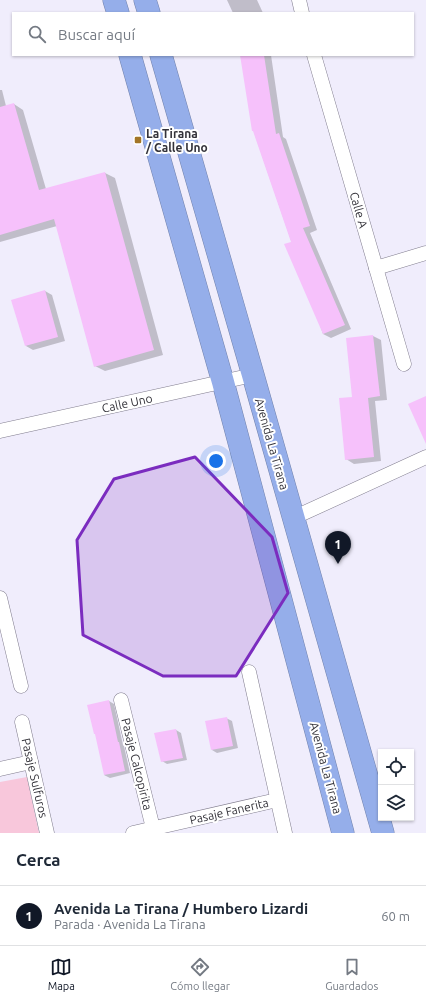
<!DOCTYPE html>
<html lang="es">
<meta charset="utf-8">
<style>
body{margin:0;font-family:Ubuntu,sans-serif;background:#f2f2f3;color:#1f2937}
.controls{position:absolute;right:12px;bottom:12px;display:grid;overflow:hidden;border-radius:0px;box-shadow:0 1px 3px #0004}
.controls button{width:36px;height:36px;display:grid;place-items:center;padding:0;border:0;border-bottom:1px solid #e0e1e3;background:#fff;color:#1f2937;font:20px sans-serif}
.you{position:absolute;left:216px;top:461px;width:14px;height:14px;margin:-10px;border:3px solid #fff;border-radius:50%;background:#1a73e8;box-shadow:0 0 0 6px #1a73e833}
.badge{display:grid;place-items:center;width:26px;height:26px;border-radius:50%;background:#111827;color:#fff;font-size:13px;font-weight:700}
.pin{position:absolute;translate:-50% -33px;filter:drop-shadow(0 1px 2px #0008)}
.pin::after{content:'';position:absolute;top:21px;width:14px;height:12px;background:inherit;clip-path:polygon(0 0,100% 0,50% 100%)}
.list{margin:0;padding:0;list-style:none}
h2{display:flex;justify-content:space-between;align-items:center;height:52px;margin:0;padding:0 16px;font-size:17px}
h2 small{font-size:13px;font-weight:400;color:#747a83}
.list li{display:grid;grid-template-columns:26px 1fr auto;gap:12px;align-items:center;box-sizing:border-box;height:60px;padding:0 16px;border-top:1px solid #e0e1e3}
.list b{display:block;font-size:15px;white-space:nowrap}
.list p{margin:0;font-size:13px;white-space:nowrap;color:#747a83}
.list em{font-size:13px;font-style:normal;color:#747a83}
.icon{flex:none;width:22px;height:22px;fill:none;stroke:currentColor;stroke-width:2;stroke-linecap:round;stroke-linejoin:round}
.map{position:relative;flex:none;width:426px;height:833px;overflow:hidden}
.search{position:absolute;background:#fff;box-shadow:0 1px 3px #0004;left:12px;right:12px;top:12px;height:44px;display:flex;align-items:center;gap:10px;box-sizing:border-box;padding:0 14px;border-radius:0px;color:#747a83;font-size:15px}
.sheet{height:112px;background:#fff}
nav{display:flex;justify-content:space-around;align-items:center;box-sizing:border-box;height:56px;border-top:1px solid #e0e1e3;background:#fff;font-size:11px;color:#747a83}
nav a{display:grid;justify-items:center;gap:2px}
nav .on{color:#111827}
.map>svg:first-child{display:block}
.green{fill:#f8c7db}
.shadow{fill:#0003}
.building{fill:#f6c1fb}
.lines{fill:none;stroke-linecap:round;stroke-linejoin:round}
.street-casing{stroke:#817d8e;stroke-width:15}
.highway-casing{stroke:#7383ac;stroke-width:23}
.street{stroke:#fff;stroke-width:14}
.highway{stroke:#95aeea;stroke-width:22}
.marked{fill:#7b2cbf;fill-opacity:0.2;stroke:#7b2cbf;stroke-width:3;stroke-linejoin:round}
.poi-dot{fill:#a27527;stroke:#fff;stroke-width:1.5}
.labels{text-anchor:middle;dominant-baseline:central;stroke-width:4;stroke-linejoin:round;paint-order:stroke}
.poi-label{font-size:12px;font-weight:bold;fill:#333239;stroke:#fff;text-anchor:start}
.street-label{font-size:12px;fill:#333239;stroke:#fff}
</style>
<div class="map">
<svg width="426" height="833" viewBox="0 0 426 833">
<rect width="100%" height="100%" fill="#f0edfc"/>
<path class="green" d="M27 777 39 833H0V782Z"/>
<g class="shadow">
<path d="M227 0H257L263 13H233Z"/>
<path d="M241 55H271L283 137 286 139 317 230 310 233 351 329 331 338 323 334 254 132Z"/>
<path d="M0 90H2L6 106 14 104 23 110 46 189 105 173 115 178 163 355 105 371 95 366 57 226 0 242Z"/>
<path d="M45 291 52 295 65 341 33 350 26 346Z"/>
<path d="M373 336 381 340 387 400 375 401 381 461 354 464 346 459Z"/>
<path d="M109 701 114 704 123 745 124 746 130 773 110 778 104 775Z"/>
<path d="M226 718 232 721 238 748 217 753 212 750Z"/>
<path d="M176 730 181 733 187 760 167 764 162 761Z"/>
</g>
<g class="building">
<path d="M240 55H264L276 134 279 133 310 226 303 228 345 325 323 334 284 244 291 242 253 131H252Z"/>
<path d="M14 103 39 190 105 172 154 350 94 367 54 219 0 235V107Z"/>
<path d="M45 290 58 337 25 346 11 300Z"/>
<path d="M373 335 380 396 368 398 374 457 345 460 339 398 352 397 346 338Z"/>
<path d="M426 396V444L408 404Z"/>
<path d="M109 700 118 742H119L125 771 104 775 95 734H94L87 705Z"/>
<path d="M227 717 233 746 211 750 205 721Z"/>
<path d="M176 729 183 758 161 762 154 733Z"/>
</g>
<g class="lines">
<defs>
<g id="street">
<path d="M299 0 302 13"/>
<path d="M314 55 404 364"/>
<path d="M376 268 426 253"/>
<path d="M0 431 253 375"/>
<path d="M293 518 426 457"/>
<path d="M0 598 21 686"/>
<path d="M249 672 285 833"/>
<path d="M121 700 153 828"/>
<path d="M22 722 47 833"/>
<path d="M0 769 31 762"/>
<path d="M133 833 277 800"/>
</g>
<g id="highway">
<path d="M114 0 118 13"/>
<path d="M145 0 149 13"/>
<path d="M130 55 223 382 343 833"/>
<path d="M161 55 253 375 383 833"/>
</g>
</defs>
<use href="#street" class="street-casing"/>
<use href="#highway" class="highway-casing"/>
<use href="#street" class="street"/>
<use href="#highway" class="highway"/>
</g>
<path class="marked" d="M195 457 272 537 288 593 236 676H163L83 635 77 540 114 479Z"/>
<rect class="poi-dot" x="134" y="136" width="8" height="8" rx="2"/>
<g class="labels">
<g class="poi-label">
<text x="146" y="133">La Tirana<tspan x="146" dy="14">/ Calle Uno</tspan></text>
</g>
<g class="street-label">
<text transform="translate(359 210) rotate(74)">Calle A</text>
<text transform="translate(127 403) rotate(-12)">Calle Uno</text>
<text transform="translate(272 444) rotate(74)">Avenida La Tirana</text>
<text transform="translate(137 764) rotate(76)">Pasaje Calcopirita</text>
<text transform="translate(326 768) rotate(75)">Avenida La Tirana</text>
<text transform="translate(35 778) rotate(77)">Pasaje Sulfuros</text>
<text transform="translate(229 811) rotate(-13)">Pasaje Fanerita</text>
</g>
</g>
</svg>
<div class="controls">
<button><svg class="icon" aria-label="locate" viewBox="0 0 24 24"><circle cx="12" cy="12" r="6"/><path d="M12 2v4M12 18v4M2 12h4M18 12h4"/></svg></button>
<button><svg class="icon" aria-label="layers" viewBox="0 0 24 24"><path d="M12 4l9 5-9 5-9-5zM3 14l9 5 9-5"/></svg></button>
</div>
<div class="you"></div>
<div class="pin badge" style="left:338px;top:564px">1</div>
<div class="search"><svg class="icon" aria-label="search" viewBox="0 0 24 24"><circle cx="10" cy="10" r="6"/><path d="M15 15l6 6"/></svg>Buscar aquí</div>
</div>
<section class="sheet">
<h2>Cerca<small></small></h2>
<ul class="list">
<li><span class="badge">1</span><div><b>Avenida La Tirana / Humbero Lizardi</b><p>Parada · Avenida La Tirana</p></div><em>60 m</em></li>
</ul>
</section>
<nav>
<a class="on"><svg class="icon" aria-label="map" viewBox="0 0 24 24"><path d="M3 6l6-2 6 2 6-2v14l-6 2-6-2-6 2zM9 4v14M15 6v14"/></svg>Mapa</a>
<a><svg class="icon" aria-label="directions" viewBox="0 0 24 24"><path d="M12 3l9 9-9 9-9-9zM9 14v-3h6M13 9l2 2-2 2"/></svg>Cómo llegar</a>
<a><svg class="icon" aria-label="saved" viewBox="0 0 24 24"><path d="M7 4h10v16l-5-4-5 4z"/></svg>Guardados</a>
</nav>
